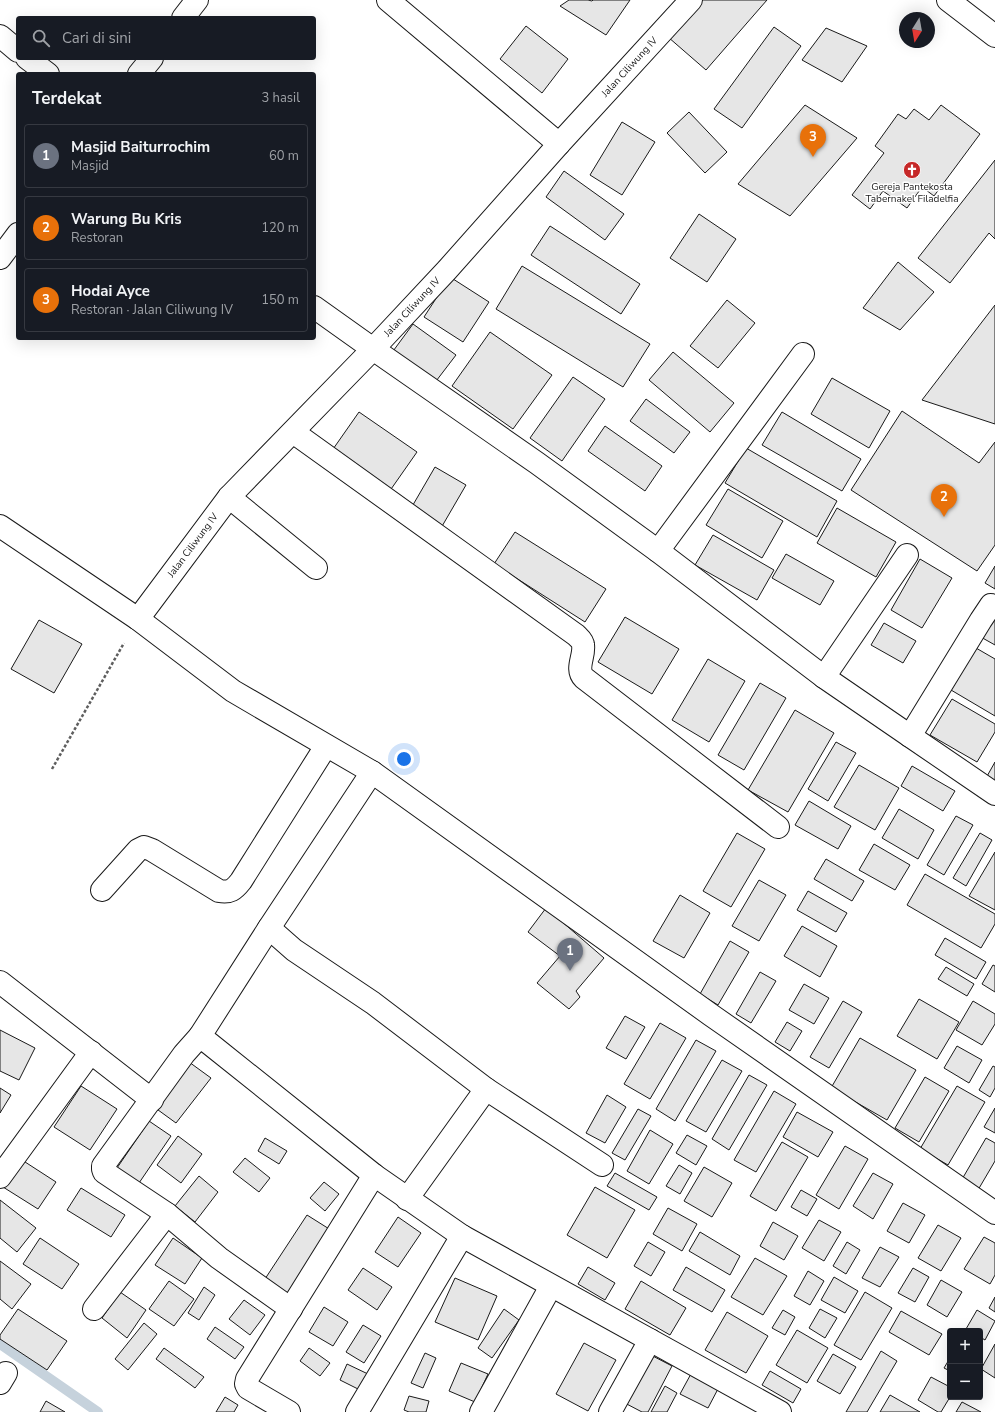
<!DOCTYPE html>
<html lang="id">
<meta charset="utf-8">
<style>
body{margin:0;font-family:"Nunito Sans",sans-serif;background:#242831;color:#f1f3f6}
.controls{position:absolute;right:12px;bottom:12px;display:grid;overflow:hidden;border-radius:4px;box-shadow:0 4px 16px #0002}
.controls button{width:36px;height:36px;display:grid;place-items:center;padding:0;border:0;border-bottom:1px solid #363941;background:#171b24;color:#f1f3f6;font:20px sans-serif}
.compass{position:absolute;left:899px;top:12px;width:36px;height:36px;border-radius:50%;background:#171b24;box-shadow:0 4px 16px #0002;rotate:191deg}
.you{position:absolute;left:404px;top:759px;width:14px;height:14px;margin:-10px;border:3px solid #fff;border-radius:50%;background:#1a73e8;box-shadow:0 0 0 6px #1a73e833}
.badge{display:grid;place-items:center;width:26px;height:26px;border-radius:50%;background:#c62828;color:#fff;font-size:13px;font-weight:700}
.pin{position:absolute;translate:-50% -33px;filter:drop-shadow(0 1px 2px #0008)}
.pin::after{content:'';position:absolute;top:21px;width:14px;height:12px;background:inherit;clip-path:polygon(0 0,100% 0,50% 100%)}
.list{margin:0;padding:0;list-style:none}
h2{display:flex;justify-content:space-between;align-items:center;height:52px;margin:0;padding:0 16px;font-size:17px}
h2 small{font-size:13px;font-weight:400;color:#9ea1a6}
.list li{display:grid;grid-template-columns:26px 1fr auto;gap:12px;align-items:center;box-sizing:border-box;height:64px;margin:0 8px 8px;padding:0 8px;border:1px solid #363941;border-radius:4px}
.list b{display:block;font-size:15px;white-space:nowrap}
.list p{margin:0;font-size:13px;white-space:nowrap;color:#9ea1a6}
.list em{font-size:13px;font-style:normal;color:#9ea1a6}
.icon{flex:none;width:22px;height:22px;fill:none;stroke:currentColor;stroke-width:2;stroke-linecap:round;stroke-linejoin:round}
.map{position:relative;flex:none;width:995px;height:1412px;overflow:hidden}
.search{position:absolute;background:#171b24;box-shadow:0 4px 16px #0002;left:16px;top:16px;width:300px;height:44px;display:flex;align-items:center;gap:10px;box-sizing:border-box;padding:0 14px;border-radius:4px;color:#9ea1a6;font-size:15px}
.panel{position:absolute;background:#171b24;box-shadow:0 4px 16px #0002;left:16px;top:72px;width:300px;height:268px;border-radius:4px}
.map>svg:first-child{display:block}
.lines{fill:none;stroke-linecap:round;stroke-linejoin:round}
.stream{stroke:#c6d2dc;stroke-width:10}
.building{fill:#e6e6e6;stroke:#1a1a1a}
.minor-casing{stroke:#1a1a1a;stroke-width:24}
.primary-casing{stroke:#1a1a1a;stroke-width:24}
.path{stroke:#5f5f5f;stroke-width:2.5;stroke-dasharray:3 2;stroke-linecap:butt}
.minor{stroke:#fff;stroke-width:22}
.primary{stroke:#fff;stroke-width:22}
.labels{text-anchor:middle;dominant-baseline:central;stroke-width:3;stroke-linejoin:round;paint-order:stroke}
.street-label{font-size:10px;fill:#1a1a1a;stroke:#fff}
.poi-label{font-size:10px;fill:#1a1a1a;stroke:#fff}
</style>
<div class="map">
<svg width="995" height="1412" viewBox="0 0 995 1412">
<rect width="100%" height="100%" fill="#fff"/>
<g class="lines">
<path class="stream" d="M0 1344 98 1412"/>
</g>
<g class="building">
<path d="M569 0H588L592 1 593 0H630L606 35 560 6Z"/>
<path d="M701 0H767L706 70 668 37Z"/>
<path d="M526 26 568 59 542 93 500 59Z"/>
<path d="M774 27 801 46 742 128 714 109Z"/>
<path d="M826 28 867 46 842 82 802 60Z"/>
<path d="M805 105 857 138 790 216 738 184Z"/>
<path d="M941 105 980 134 934 196 922 187 907 208 883 191 870 209 852 195 884 153 875 146 898 114 906 119 914 109 929 120Z"/>
<path d="M689 112 727 152 705 173 667 133Z"/>
<path d="M622 122 655 142 622 195 590 175Z"/>
<path d="M995 160V239L989 233 950 283 918 258Z"/>
<path d="M564 171 624 214 605 240 546 197Z"/>
<path d="M699 214 736 239 707 282 670 258Z"/>
<path d="M550 226 640 284 621 314 531 255Z"/>
<path d="M898 262 934 292 900 330 863 308Z"/>
<path d="M522 266 650 344 623 387 496 309Z"/>
<path d="M450 277 489 302 463 342 424 317Z"/>
<path d="M727 300 755 323 718 368 690 346Z"/>
<path d="M995 305V424L922 400Z"/>
<path d="M413 324 456 355 430 389 388 358Z"/>
<path d="M490 332 552 375 513 429 452 386Z"/>
<path d="M673 352 734 403 710 432 649 380Z"/>
<path d="M573 377 605 399 562 461 530 438Z"/>
<path d="M832 378 890 411 869 448 811 414Z"/>
<path d="M646 399 690 432 674 453 630 421Z"/>
<path d="M902 411 979 463 995 442V545L977 571 851 490Z"/>
<path d="M359 412 417 452 389 492 331 452Z"/>
<path d="M782 412 861 459 842 491 762 445Z"/>
<path d="M605 426 662 466 645 491 588 451Z"/>
<path d="M746 448 837 501 817 537 725 483Z"/>
<path d="M435 467 466 485 441 528 410 510Z"/>
<path d="M728 489 783 521 762 558 706 525Z"/>
<path d="M837 508 896 542 876 577 817 543Z"/>
<path d="M515 532 606 589 585 622 494 564Z"/>
<path d="M713 535 774 570 757 600 695 565Z"/>
<path d="M786 554 834 581 820 605 772 578Z"/>
<path d="M920 559 952 578 922 628 891 610Z"/>
<path d="M995 566V589L985 583Z"/>
<path d="M625 617 679 649 652 694 598 662Z"/>
<path d="M995 617V645L979 636Z"/>
<path d="M39 620 82 644 54 693 11 669Z"/>
<path d="M884 623 916 641 903 663 871 645Z"/>
<path d="M976 648 995 659V716L951 690Z"/>
<path d="M708 659 745 681 709 742 672 720Z"/>
<path d="M760 683 786 698 744 770 718 755Z"/>
<path d="M952 699 995 724V732L977 762 930 735Z"/>
<path d="M795 710 834 733 788 812 748 790Z"/>
<path d="M836 742 856 753 828 801 808 789Z"/>
<path d="M995 762V784L986 778Z"/>
<path d="M859 765 899 788 875 830 834 807Z"/>
<path d="M912 766 955 791 943 811 901 786Z"/>
<path d="M809 801 851 826 838 849 795 825Z"/>
<path d="M899 809 934 830 918 859 882 838Z"/>
<path d="M956 816 973 825 944 875 927 865Z"/>
<path d="M737 833 765 849 731 907 703 891Z"/>
<path d="M980 833 992 840 966 886 953 878Z"/>
<path d="M874 844 910 865 895 890 859 870Z"/>
<path d="M995 852V910L969 896Z"/>
<path d="M826 859 864 881 852 901 814 879Z"/>
<path d="M925 874 995 914V924L981 948 907 905Z"/>
<path d="M759 880 786 895 759 941 732 926Z"/>
<path d="M808 891 847 913 836 932 797 910Z"/>
<path d="M680 895 710 913 684 958 653 941Z"/>
<path d="M546 908 604 958 576 991 580 997 569 1009 537 983 560 956 528 932Z"/>
<path d="M802 926 837 946 820 977 784 956Z"/>
<path d="M945 938 986 962 976 979 935 955Z"/>
<path d="M730 941 749 952 718 1005 700 994Z"/>
<path d="M993 965 995 966V992L982 984Z"/>
<path d="M946 967 974 984 967 996 938 979Z"/>
<path d="M760 972 776 981 751 1023 736 1014Z"/>
<path d="M804 984 829 998 814 1024 789 1010Z"/>
<path d="M919 999 959 1022 937 1059 897 1036Z"/>
<path d="M843 1001 862 1012 829 1068 810 1057Z"/>
<path d="M973 1001 995 1014V1024L982 1045 956 1030Z"/>
<path d="M625 1016 645 1027 626 1059 606 1048Z"/>
<path d="M787 1022 802 1031 790 1051 775 1042Z"/>
<path d="M660 1023 686 1038 650 1099 624 1084Z"/>
<path d="M0 1030 35 1048 19 1080 0 1071Z"/>
<path d="M860 1038 916 1070 887 1120 831 1088Z"/>
<path d="M696 1040 716 1051 675 1121 656 1109Z"/>
<path d="M957 1046 982 1060 969 1083 944 1068Z"/>
<path d="M722 1060 742 1071 706 1132 686 1121Z"/>
<path d="M189 1062 211 1078 176 1123 154 1107Z"/>
<path d="M993 1066 995 1067V1088L990 1097 979 1090Z"/>
<path d="M749 1075 767 1085 729 1150 712 1139Z"/>
<path d="M925 1077 949 1091 919 1142 895 1128Z"/>
<path d="M81 1086 117 1109 90 1150 54 1127Z"/>
<path d="M957 1086 985 1102 948 1165 920 1149Z"/>
<path d="M0 1088 11 1095 0 1113Z"/>
<path d="M774 1091 796 1104 756 1172 734 1160Z"/>
<path d="M607 1095 626 1107 605 1143 586 1133Z"/>
<path d="M995 1108V1133L984 1127Z"/>
<path d="M638 1109 651 1116 625 1160 612 1153Z"/>
<path d="M797 1112 833 1132 818 1157 783 1137Z"/>
<path d="M149 1121 171 1136 139 1183 117 1168Z"/>
<path d="M650 1130 673 1144 649 1184 627 1171Z"/>
<path d="M687 1135 707 1146 696 1165 676 1153Z"/>
<path d="M178 1136 202 1154 181 1183 157 1165Z"/>
<path d="M265 1138 287 1151 279 1164 258 1151Z"/>
<path d="M986 1138 995 1143V1161L978 1190 961 1181Z"/>
<path d="M782 1142 808 1157 776 1211 750 1196Z"/>
<path d="M845 1146 868 1159 839 1209 816 1195Z"/>
<path d="M245 1158 270 1178 259 1192 233 1172Z"/>
<path d="M22 1160 56 1182 38 1209 3 1187Z"/>
<path d="M679 1165 692 1173 680 1194 666 1186Z"/>
<path d="M704 1167 732 1183 712 1217 684 1201Z"/>
<path d="M615 1173 657 1197 649 1210 607 1186Z"/>
<path d="M873 1173 893 1184 873 1219 853 1206Z"/>
<path d="M199 1176 218 1192 195 1222 175 1206Z"/>
<path d="M324 1182 339 1194 325 1211 310 1198Z"/>
<path d="M595 1187 635 1210 607 1258 567 1235Z"/>
<path d="M81 1188 125 1215 111 1237 67 1210Z"/>
<path d="M801 1190 817 1199 807 1216 791 1207Z"/>
<path d="M0 1200 36 1228 17 1252 0 1238Z"/>
<path d="M903 1203 925 1215 909 1243 887 1231Z"/>
<path d="M668 1208 697 1224 682 1251 653 1234Z"/>
<path d="M307 1215 334 1232 290 1299 263 1282Z"/>
<path d="M398 1217 421 1233 398 1267 375 1252Z"/>
<path d="M819 1220 841 1232 824 1261 802 1248Z"/>
<path d="M773 1222 798 1236 784 1260 760 1246Z"/>
<path d="M938 1225 961 1238 941 1271 918 1258Z"/>
<path d="M700 1232 740 1256 730 1275 689 1251Z"/>
<path d="M984 1237 995 1243V1275L990 1284 964 1269Z"/>
<path d="M40 1238 79 1264 62 1289 23 1264Z"/>
<path d="M173 1238 202 1258 185 1284 155 1265Z"/>
<path d="M648 1242 665 1252 651 1276 634 1266Z"/>
<path d="M847 1242 860 1250 846 1274 833 1266Z"/>
<path d="M880 1247 899 1257 880 1287 862 1278Z"/>
<path d="M755 1258 787 1276 763 1315 731 1297Z"/>
<path d="M0 1261 31 1284 12 1309 0 1299Z"/>
<path d="M588 1267 615 1283 605 1300 578 1284Z"/>
<path d="M686 1267 725 1290 712 1312 673 1290Z"/>
<path d="M363 1268 392 1287 377 1310 348 1290Z"/>
<path d="M913 1268 929 1277 915 1302 898 1293Z"/>
<path d="M808 1271 824 1281 810 1305 794 1296Z"/>
<path d="M834 1277 858 1291 845 1313 821 1300Z"/>
<path d="M455 1278 497 1296 478 1340 435 1322Z"/>
<path d="M941 1280 962 1292 947 1317 927 1305Z"/>
<path d="M169 1281 194 1299 174 1326 149 1309Z"/>
<path d="M641 1281 686 1308 670 1335 625 1309Z"/>
<path d="M204 1287 215 1295 199 1320 188 1313Z"/>
<path d="M120 1292 146 1310 127 1338 102 1318Z"/>
<path d="M865 1292 892 1308 861 1360 834 1345Z"/>
<path d="M995 1297V1312L989 1308Z"/>
<path d="M244 1300 265 1315 250 1335 229 1319Z"/>
<path d="M324 1307 348 1322 333 1346 309 1332Z"/>
<path d="M18 1309 67 1341 47 1370 0 1339V1335Z"/>
<path d="M504 1309 519 1320 492 1358 478 1348Z"/>
<path d="M820 1309 837 1318 825 1338 809 1328Z"/>
<path d="M783 1310 795 1317 785 1335 772 1328Z"/>
<path d="M977 1310 995 1321 985 1340 980 1337V1331H970L966 1329Z"/>
<path d="M901 1311 942 1334 929 1355 889 1332Z"/>
<path d="M727 1312 768 1336 746 1373 705 1350Z"/>
<path d="M144 1323 157 1334 128 1370 115 1359Z"/>
<path d="M363 1325 381 1336 364 1363 346 1352Z"/>
<path d="M215 1327 244 1347 235 1359 207 1339Z"/>
<path d="M797 1330 828 1348 807 1383 776 1365Z"/>
<path d="M584 1343 616 1360 588 1411 556 1394Z"/>
<path d="M995 1344V1378L981 1369Z"/>
<path d="M164 1348 204 1377 195 1388 156 1359Z"/>
<path d="M309 1348 330 1363 320 1376 300 1361Z"/>
<path d="M881 1351 897 1361 867 1412H846Z"/>
<path d="M425 1353 436 1358 423 1388 411 1383Z"/>
<path d="M647 1353 672 1366 648 1412H642L621 1401Z"/>
<path d="M833 1354 856 1367 840 1394 817 1381Z"/>
<path d="M950 1358V1371L944 1368Z"/>
<path d="M461 1363 488 1374 475 1402 449 1391Z"/>
<path d="M347 1364 368 1374 360 1390 340 1380Z"/>
<path d="M770 1371 801 1389 793 1403 762 1385Z"/>
<path d="M692 1372 719 1387 708 1408 680 1394Z"/>
<path d="M931 1377 950 1387V1397L941 1412H938L918 1400Z"/>
<path d="M665 1386 677 1393 667 1412H651Z"/>
<path d="M890 1395 920 1412H880Z"/>
<path d="M409 1396 429 1401 426 1412H409L404 1410Z"/>
<path d="M225 1397 238 1405 234 1412H216Z"/>
<path d="M46 1401 65 1412H40Z"/>
<path d="M962 1402 981 1412H956Z"/>
</g>
<g class="lines">
<defs>
<g id="minor">
<path d="M388 0 559 144"/>
<path d="M183 18 197 0"/>
<path d="M0 36 18 51"/>
<path d="M27 58 48 74"/>
<path d="M139 74 152 58"/>
<path d="M0 258 18 234"/>
<path d="M314 307 373 349 537 463 658 551 824 677 910 736 981 620 991 605 995 606"/>
<path d="M293 432 576 635C579 638 583 641 583 645 585 656 575 669 584 678L778 827"/>
<path d="M229 497 316 568"/>
<path d="M0 526 138 619 233 691 372 772 711 1015 995 1213"/>
<path d="M658 551 803 354"/>
<path id="s1" d="M138 619 229 497 373 349 447 270 559 144 691 0"/>
<path d="M824 677 907 555"/>
<path d="M910 736 995 794"/>
<path d="M102 890 138 850 144 847 152 850 219 891C230 893 234 890 241 881L326 746"/>
<path d="M269 928 294 950 373 1003 486 1089 602 1165"/>
<path d="M0 982 152 1100"/>
<path d="M200 1036 269 928 372 772"/>
<path d="M0 1177 91 1052"/>
<path d="M407 1199 486 1089"/>
<path d="M94 1309 167 1214"/>
<path d="M291 1309 219 1258 167 1214 104 1172 103 1169V1166L184 1054 200 1036 374 1175 462 1236 780 1412"/>
<path d="M0 1383 6 1373"/>
<path d="M289 1412 248 1388 246 1384 247 1379 374 1175"/>
<path d="M357 1412 462 1236"/>
<path d="M481 1412 551 1286"/>
<path d="M610 1412 650 1340"/>
</g>
<path id="primary" d="M948 0 995 36"/>
</defs>
<use href="#minor" class="minor-casing"/>
<use href="#primary" class="primary-casing"/>
<path class="path" d="M52 769 124 643"/>
<use href="#minor" class="minor"/>
<use href="#primary" class="primary"/>
</g>
<defs>
<symbol id="church-disc" viewBox="-11 -11 22 22"><circle r="9.5" fill="#c62828" stroke="#fff"/><path d="M-1.2-6h2.4v3.5h3.3v2.4h-3.3V6h-2.4V-.1h-3.3v-2.4h3.3Z" fill="#fff"/></symbol>
</defs>
<g fill-rule="evenodd">
<use href="#church-disc" x="902" y="160" width="20" height="20"/>
</g>
<g class="labels">
<g class="street-label">
<text stroke="none"><textPath href="#s1" startOffset="740">Jalan Ciliwung IV</textPath></text>
<text stroke="none"><textPath href="#s1" startOffset="416">Jalan Ciliwung IV</textPath></text>
<text stroke="none"><textPath href="#s1" startOffset="92">Jalan Ciliwung IV</textPath></text>
</g>
<g class="poi-label">
<text x="912" y="187">Gereja Pantekosta<tspan x="912" dy="12">Tabernakel Filadelfia</tspan></text>
</g>
</g>
</svg>
<div class="controls">
<button>+</button>
<button>−</button>
</div>
<svg class="compass" viewBox="-18 -18 36 36"><path d="M0-13l5 13h-10z" fill="#e53935"/><path d="M0 13l5-13h-10z" fill="#9ea1a6"/></svg>
<div class="you"></div>
<div class="pin badge" style="left:570px;top:971px;background:#6b7280">1</div>
<div class="pin badge" style="left:944px;top:517px;background:#e8710a">2</div>
<div class="pin badge" style="left:813px;top:157px;background:#e8710a">3</div>
<div class="search"><svg class="icon" aria-label="search" viewBox="0 0 24 24"><circle cx="10" cy="10" r="6"/><path d="M15 15l6 6"/></svg>Cari di sini</div>
<section class="panel">
<h2>Terdekat<small>3 hasil</small></h2>
<ul class="list">
<li><span class="badge" style="background:#6b7280">1</span><div><b>Masjid Baiturrochim</b><p>Masjid</p></div><em>60 m</em></li>
<li><span class="badge" style="background:#e8710a">2</span><div><b>Warung Bu Kris</b><p>Restoran</p></div><em>120 m</em></li>
<li><span class="badge" style="background:#e8710a">3</span><div><b>Hodai Ayce</b><p>Restoran · Jalan Ciliwung IV</p></div><em>150 m</em></li>
</ul>
</section>
</div>
